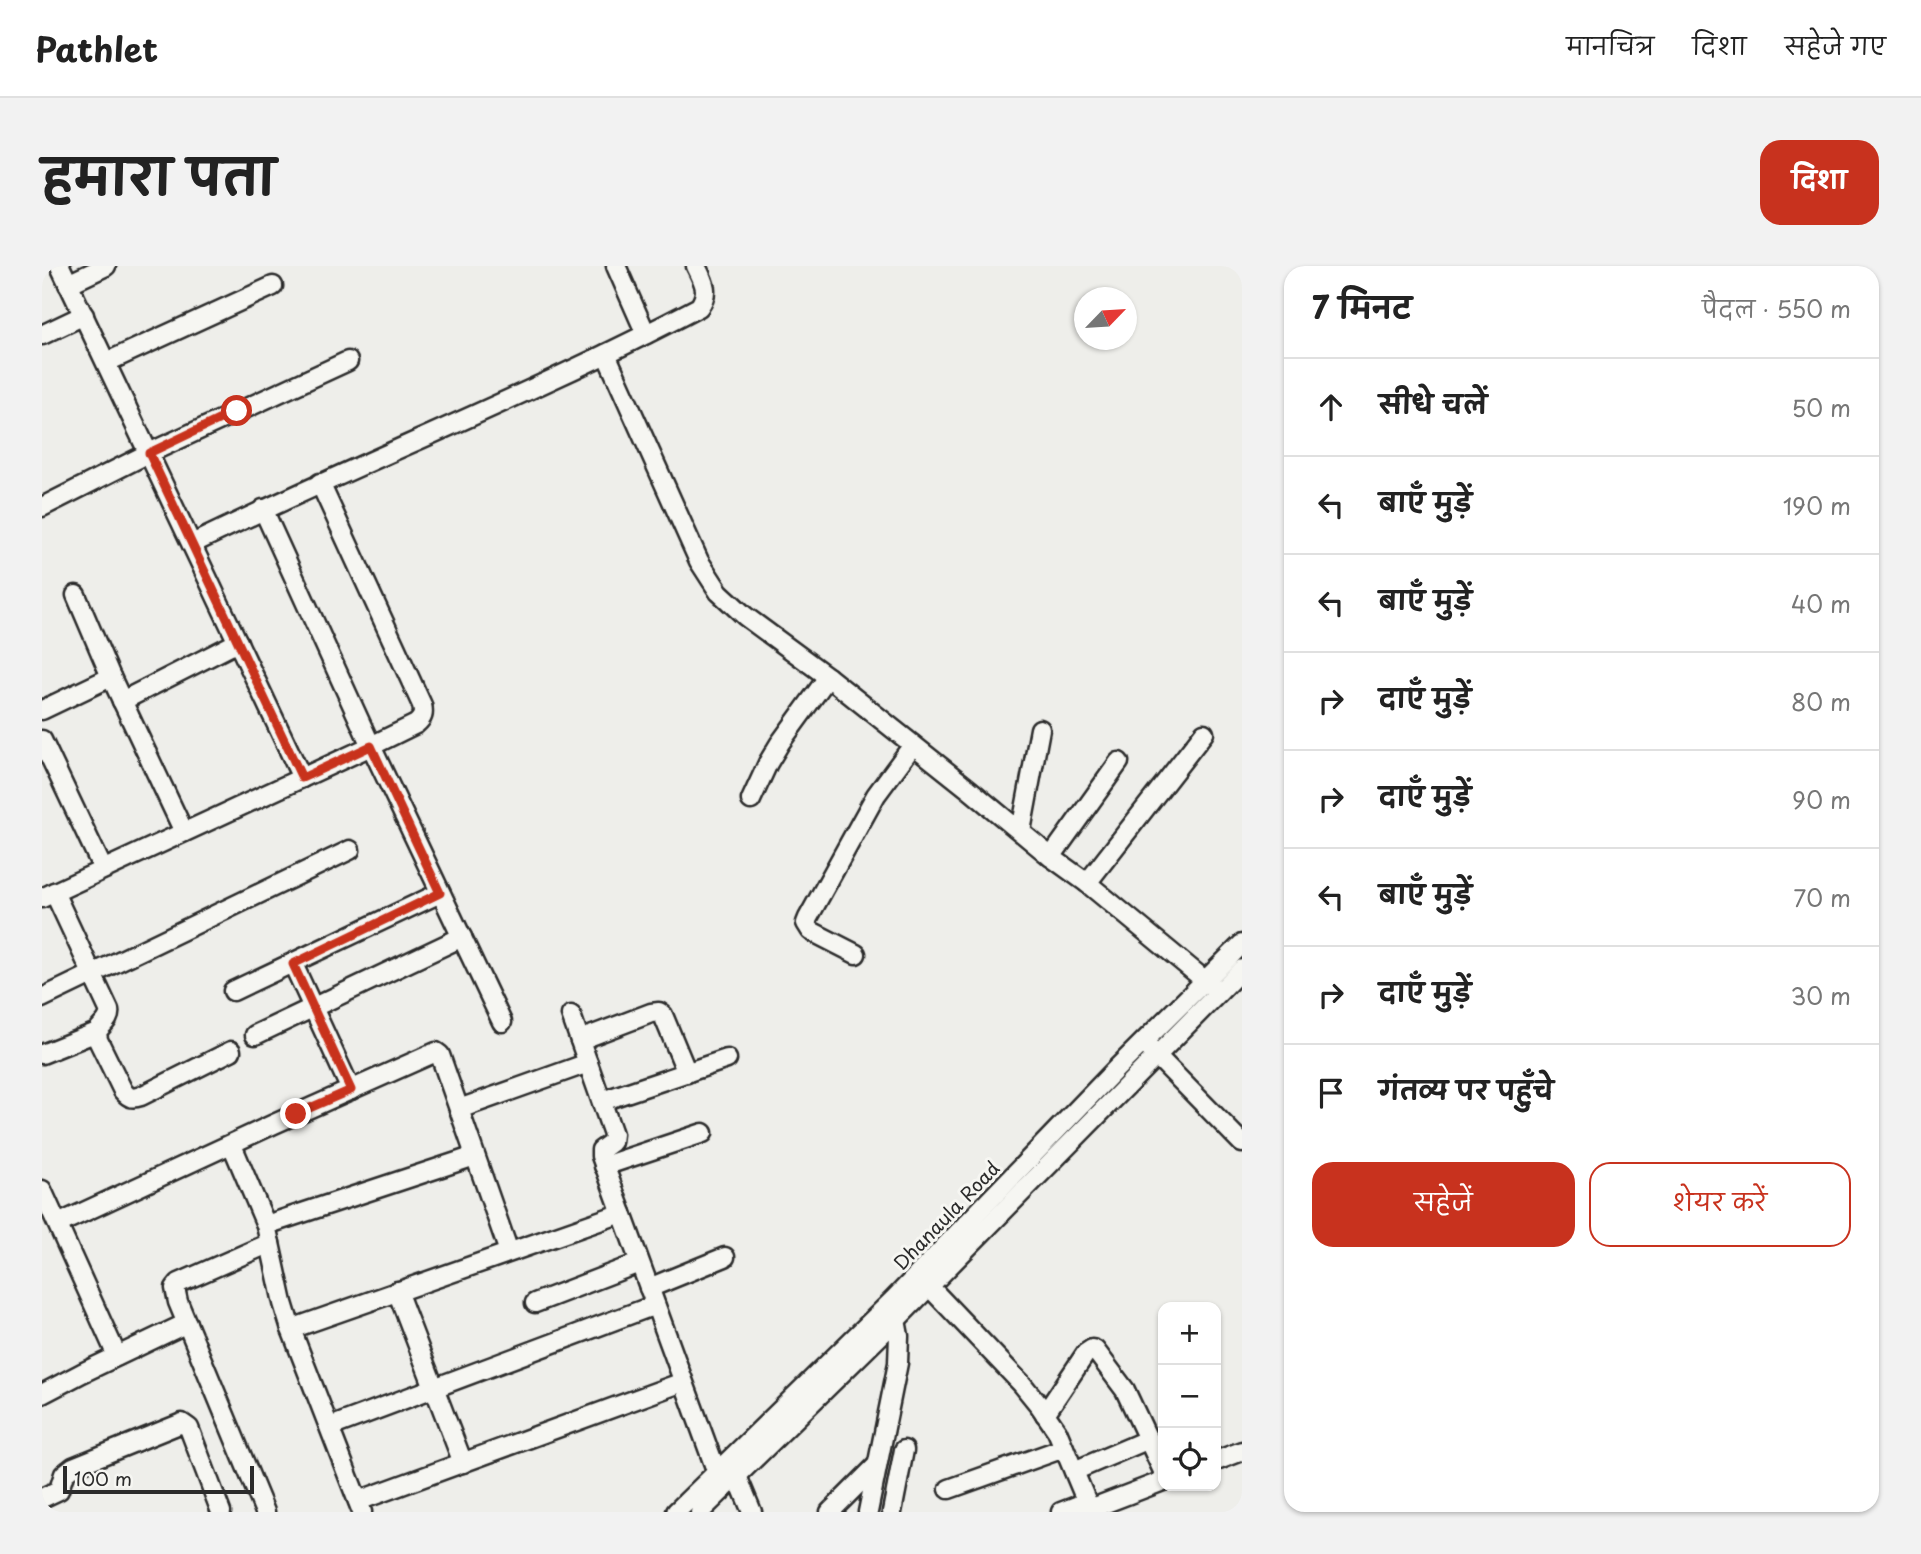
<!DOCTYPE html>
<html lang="hi">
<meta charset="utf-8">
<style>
body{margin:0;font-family:"Playpen Sans","Playpen Sans Deva",sans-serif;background:#f2f2f2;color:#222}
.controls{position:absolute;right:21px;bottom:21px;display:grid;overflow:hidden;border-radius:14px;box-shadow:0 2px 5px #0004}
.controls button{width:63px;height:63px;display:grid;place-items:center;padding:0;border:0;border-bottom:2px solid #e0e0e0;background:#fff;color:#222;font:35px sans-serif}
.compass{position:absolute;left:1032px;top:21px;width:63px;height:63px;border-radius:50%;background:#fff;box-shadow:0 2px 5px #0004;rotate:65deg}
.scale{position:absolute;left:21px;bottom:18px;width:191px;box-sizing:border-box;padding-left:7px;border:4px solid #2b2b2b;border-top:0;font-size:19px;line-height:24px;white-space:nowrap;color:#2b2b2b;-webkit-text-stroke:5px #f6f6f2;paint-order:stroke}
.stop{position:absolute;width:21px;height:21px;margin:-16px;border:5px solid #c8321e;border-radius:50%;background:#fff}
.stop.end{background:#c8321e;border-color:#fff;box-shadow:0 2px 7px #0008}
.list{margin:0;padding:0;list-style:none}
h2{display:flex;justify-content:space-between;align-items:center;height:91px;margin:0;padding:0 28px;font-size:30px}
h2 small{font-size:23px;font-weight:400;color:#767676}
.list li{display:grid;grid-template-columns:46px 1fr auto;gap:21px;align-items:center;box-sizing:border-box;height:98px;padding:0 28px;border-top:2px solid #e0e0e0}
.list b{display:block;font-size:26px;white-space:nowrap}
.list em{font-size:23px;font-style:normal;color:#767676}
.actions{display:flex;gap:14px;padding:21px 28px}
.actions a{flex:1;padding:16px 0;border:2px solid #c8321e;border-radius:21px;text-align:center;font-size:24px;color:#c8321e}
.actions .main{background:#c8321e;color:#fff}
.icon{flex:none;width:38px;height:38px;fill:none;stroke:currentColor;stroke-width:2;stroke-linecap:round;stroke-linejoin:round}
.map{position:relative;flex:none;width:1200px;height:1246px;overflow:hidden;border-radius:21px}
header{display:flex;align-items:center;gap:42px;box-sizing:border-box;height:98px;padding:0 35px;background:#fff;border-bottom:2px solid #e0e0e0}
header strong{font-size:33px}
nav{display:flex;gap:38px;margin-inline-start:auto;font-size:24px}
.intro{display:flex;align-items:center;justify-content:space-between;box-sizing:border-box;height:168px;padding:0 42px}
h1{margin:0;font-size:49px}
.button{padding:18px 32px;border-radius:21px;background:#c8321e;color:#fff;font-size:24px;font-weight:700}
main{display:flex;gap:42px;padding:0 42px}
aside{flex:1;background:#fff;border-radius:21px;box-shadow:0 2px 5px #0004}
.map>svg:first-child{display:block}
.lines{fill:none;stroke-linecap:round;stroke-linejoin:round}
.minor-casing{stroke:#2b2b2b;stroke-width:23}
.minor{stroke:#f6f6f2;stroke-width:18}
.route{stroke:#c8321e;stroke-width:9}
.labels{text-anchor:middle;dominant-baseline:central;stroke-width:6;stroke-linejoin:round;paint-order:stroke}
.street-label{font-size:19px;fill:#2b2b2b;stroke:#f6f6f2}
</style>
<header>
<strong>Pathlet</strong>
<nav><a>मानचित्र</a><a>दिशा</a><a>सहेजे गए</a></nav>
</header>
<div class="intro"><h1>हमारा पता</h1><a class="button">दिशा</a></div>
<main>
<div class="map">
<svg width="1200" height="1246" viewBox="0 0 1200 1246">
<rect width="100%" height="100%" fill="#eeeeea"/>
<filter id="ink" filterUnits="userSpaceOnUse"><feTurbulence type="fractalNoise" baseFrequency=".0143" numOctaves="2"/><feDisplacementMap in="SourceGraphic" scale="14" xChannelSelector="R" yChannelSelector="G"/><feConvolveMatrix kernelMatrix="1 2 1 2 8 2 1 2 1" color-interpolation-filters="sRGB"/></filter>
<g filter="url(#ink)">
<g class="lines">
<defs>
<g id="minor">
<path d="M18 0 260 512"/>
<path d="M574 0 604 68"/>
<path d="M26 18 64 0"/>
<path d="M0 69 42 49"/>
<path d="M564 88 657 295 677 326 703 350 786 411 928 524 1009 591 1045 617 1177 726"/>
<path d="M65 96 231 20"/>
<path d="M0 241 107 187 306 95"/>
<path d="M221 243 329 480 460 756"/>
<path d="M150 278C318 196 492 128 657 41 668 26 662 16 654 0"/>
<path d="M34 329 69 411 142 566"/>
<path d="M80 435 196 376"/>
<path d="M0 444 69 411"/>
<path d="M0 474 61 603"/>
<path d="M709 534 726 497 738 477 786 411"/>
<path d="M979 565 998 463"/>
<path d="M1009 591 1077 496"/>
<path d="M1045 617 1162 467"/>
<path d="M12 626 67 744C69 754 59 759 55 766L56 774 81 825C87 832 90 833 99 830L189 785"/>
<path d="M0 632 329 480 374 458C381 452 382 448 380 439L278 217"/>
<path d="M814 688 769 665 764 657 766 652 834 529 871 479"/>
<path d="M251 698 309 824"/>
<path d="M191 725 398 627"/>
<path d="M0 732 308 584"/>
<path d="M529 749 571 868 570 876 559 884V890L678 1215"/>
<path d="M213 769 420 671"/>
<path d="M538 774 609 747 617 746 621 749 645 807"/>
<path d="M1106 781 1200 877"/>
<path d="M0 788 55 766"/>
<path d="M560 835 685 793"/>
<path d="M417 843 546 797"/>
<path d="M190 879 224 959 241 1037 249 1063 320 1246"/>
<path d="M562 900 661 867"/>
<path d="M0 924 75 1090"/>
<path d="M16 958 232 858 394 786 398 789 467 986"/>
<path d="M224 959 433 890"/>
<path d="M880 1013 980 1118 997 1139 1015 1165 1049 1246"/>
<path d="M607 1022 683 991"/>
<path d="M355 1025 421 1197"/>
<path d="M493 1037 597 997"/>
<path d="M249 1063 580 947"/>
<path d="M0 1128 40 1107 145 1057"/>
<path d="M1003 1148 1044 1087 1050 1083 1053 1084 1083 1124 1121 1205"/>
<path d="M288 1161 613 1039"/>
<path d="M1174 1195 1200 1185"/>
<path d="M1032 1205 1107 1173"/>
<path d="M695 1210 710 1246"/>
<path d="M907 1223 1022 1182"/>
<path d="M0 1232 17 1224 22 1208 31 1201 140 1157 147 1162 179 1246"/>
<path d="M316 1235 641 1116"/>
<path d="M1048 1243 1121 1215"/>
<path d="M223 1246 136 1036 133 1022 137 1017 228 977"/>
<path d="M634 1246 851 1034 1074 803 1200 678"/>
<path d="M658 1246 854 1054 1200 703"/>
<path d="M788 1246 834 1200"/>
<path d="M826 1246 856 1097 857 1070 854 1054"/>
<path d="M850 1246 862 1184"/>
<path d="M1019 1246 1045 1236"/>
</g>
</defs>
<use href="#minor" class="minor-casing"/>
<use href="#minor" class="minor"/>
</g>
</g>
<g class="lines" filter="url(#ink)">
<path class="route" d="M195 145 107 187 260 512 329 480 398 627 251 698 309 824 254 848"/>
</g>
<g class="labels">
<g class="street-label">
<text transform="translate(904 949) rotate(-46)">Dhanaula Road</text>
</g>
</g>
</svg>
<div class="controls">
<button>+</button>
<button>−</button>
<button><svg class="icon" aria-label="locate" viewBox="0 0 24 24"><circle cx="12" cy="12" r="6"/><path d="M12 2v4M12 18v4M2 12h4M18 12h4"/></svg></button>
</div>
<svg class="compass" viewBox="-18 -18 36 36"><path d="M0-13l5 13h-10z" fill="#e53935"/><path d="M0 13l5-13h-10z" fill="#767676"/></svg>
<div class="scale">100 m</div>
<div class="stop" style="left:195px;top:145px"></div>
<div class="stop end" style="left:254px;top:848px"></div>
</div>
<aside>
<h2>7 मिनट<small>पैदल · 550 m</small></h2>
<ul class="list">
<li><svg class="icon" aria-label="ahead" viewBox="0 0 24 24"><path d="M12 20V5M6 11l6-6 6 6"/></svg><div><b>सीधे चलें</b></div><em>50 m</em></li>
<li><svg class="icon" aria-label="left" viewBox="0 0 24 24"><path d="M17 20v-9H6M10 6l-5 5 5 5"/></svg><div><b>बाएँ मुड़ें</b></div><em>190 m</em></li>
<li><svg class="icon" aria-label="left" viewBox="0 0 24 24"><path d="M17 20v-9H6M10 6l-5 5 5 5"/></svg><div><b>बाएँ मुड़ें</b></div><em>40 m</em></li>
<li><svg class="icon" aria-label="right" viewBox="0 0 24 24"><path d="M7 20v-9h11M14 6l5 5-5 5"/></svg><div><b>दाएँ मुड़ें</b></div><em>80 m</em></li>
<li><svg class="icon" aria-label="right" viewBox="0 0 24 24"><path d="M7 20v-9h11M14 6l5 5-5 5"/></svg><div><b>दाएँ मुड़ें</b></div><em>90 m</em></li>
<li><svg class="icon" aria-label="left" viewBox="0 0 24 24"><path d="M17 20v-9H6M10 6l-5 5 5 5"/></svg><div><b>बाएँ मुड़ें</b></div><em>70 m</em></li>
<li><svg class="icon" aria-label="right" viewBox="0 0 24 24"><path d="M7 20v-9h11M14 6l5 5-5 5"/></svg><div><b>दाएँ मुड़ें</b></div><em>30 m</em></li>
<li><svg class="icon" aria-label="arrive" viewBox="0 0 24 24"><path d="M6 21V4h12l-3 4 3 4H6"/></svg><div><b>गंतव्य पर पहुँचे</b></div></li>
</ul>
<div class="actions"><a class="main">सहेजें</a><a>शेयर करें</a></div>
</aside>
</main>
